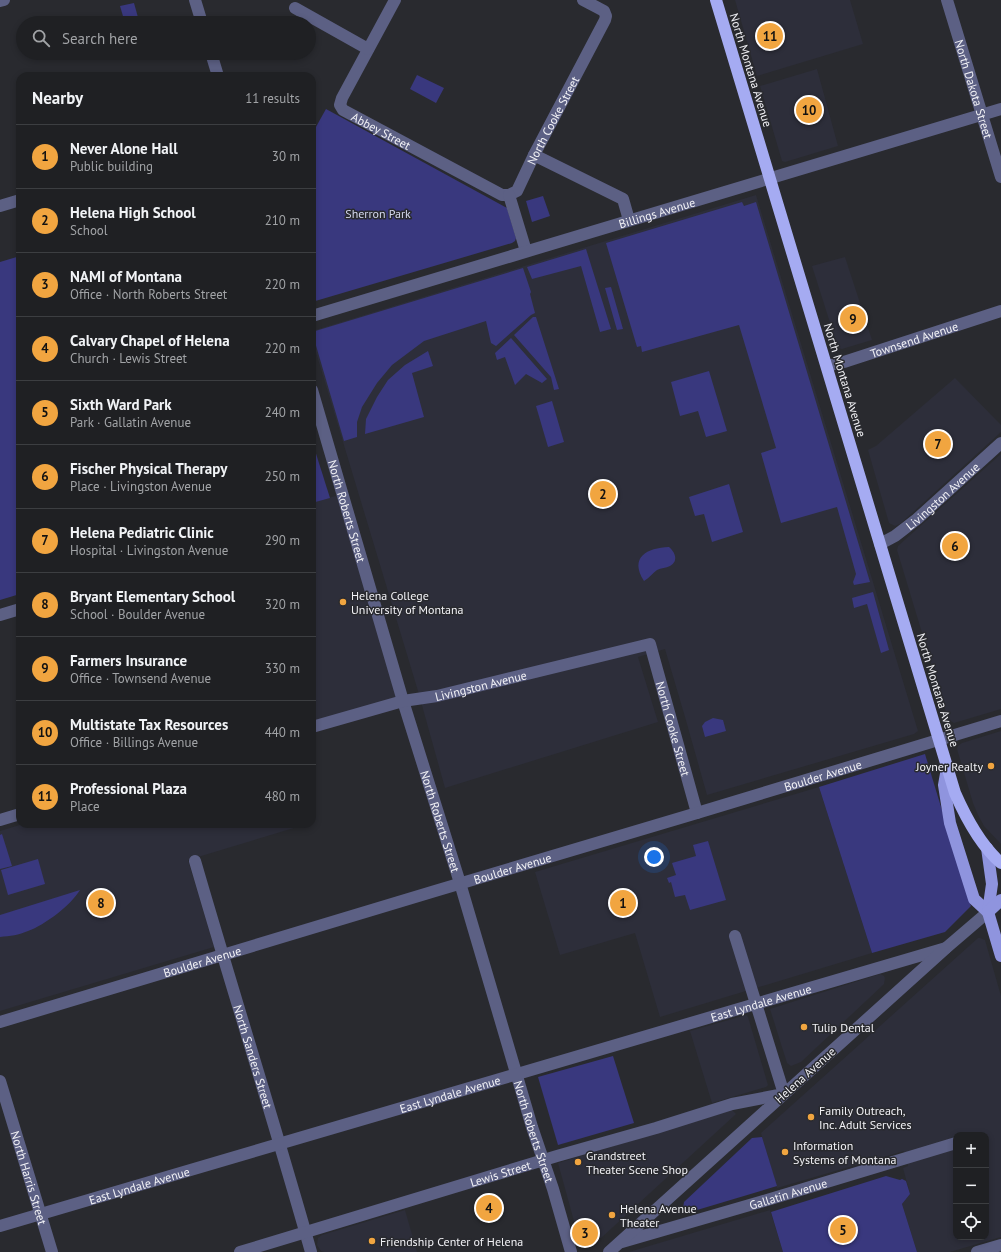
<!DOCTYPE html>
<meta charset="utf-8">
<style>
body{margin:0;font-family:"PT Sans",sans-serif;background:#2c2d30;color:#f1f3f6}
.controls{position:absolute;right:12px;bottom:12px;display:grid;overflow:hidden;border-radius:8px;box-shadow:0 2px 6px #0003}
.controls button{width:36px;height:36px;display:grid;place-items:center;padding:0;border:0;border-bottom:1px solid #3c3e41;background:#1f2023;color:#f1f3f6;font:20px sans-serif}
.you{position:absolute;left:654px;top:857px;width:14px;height:14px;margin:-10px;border:3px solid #fff;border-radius:50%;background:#1a73e8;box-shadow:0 0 0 6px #1a73e833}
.badge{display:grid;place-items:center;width:26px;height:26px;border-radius:50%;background:#f1a540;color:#111;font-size:13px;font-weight:700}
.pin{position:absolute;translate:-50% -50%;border:2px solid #fff;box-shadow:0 1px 4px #0006}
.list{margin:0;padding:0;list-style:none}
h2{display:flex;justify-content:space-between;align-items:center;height:52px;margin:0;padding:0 16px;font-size:17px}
h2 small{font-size:13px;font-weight:400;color:#a1a3a6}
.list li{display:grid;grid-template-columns:26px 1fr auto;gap:12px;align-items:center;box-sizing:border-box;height:64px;padding:0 16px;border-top:1px solid #3c3e41}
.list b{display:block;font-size:15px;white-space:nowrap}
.list p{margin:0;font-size:13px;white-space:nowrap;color:#a1a3a6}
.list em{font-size:13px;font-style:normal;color:#a1a3a6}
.icon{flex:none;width:22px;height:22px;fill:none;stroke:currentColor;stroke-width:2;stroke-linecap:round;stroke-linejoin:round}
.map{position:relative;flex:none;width:1001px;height:1252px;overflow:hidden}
.search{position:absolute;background:#1f2023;box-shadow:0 2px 6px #0003;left:16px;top:16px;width:300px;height:44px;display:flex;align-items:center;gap:10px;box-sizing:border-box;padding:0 14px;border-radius:22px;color:#a1a3a6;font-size:15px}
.panel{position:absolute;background:#1f2023;box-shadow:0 2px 6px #0003;left:16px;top:72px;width:300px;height:756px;border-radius:12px}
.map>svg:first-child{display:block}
.built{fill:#2d2e3a;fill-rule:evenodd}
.green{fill:#39387e}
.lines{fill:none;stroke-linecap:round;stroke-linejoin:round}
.minor{stroke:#5c6084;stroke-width:12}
.major{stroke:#8f94de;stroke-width:12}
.highway{stroke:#a5abf2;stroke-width:12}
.poi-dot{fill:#f1a540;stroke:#292a2f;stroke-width:1.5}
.labels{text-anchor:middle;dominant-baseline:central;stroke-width:3;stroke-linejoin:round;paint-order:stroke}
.street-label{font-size:12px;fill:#f2f2f6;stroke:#292a2f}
.park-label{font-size:12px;fill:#d4d7ee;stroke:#292a2f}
.poi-label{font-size:12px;fill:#f2f2f6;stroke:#292a2f;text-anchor:start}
</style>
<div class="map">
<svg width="1001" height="1252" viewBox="0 0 1001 1252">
<rect width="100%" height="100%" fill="#292a2f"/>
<g class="built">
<path d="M735 0H850L863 44 757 76Z"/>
<path d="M817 69 838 146 785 162 782 161 760 86Z"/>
<path d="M756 195 918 731 914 734 707 795 685 717 665 649 638 657 658 722 445 788 418 691 312 339V331Z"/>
<path d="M845 257 872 340 842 349 838 348 812 266Z"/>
<path d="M955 378 1001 425V432L900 524 895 526 889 523 868 450 876 446Z"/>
<path d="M1001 454V709L954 723 948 719 897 550 898 546Z"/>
<path d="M342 494 403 701 312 728V503Z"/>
<path d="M1001 731V844L984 826 978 815 973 803 957 749 958 746 962 743Z"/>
<path d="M819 787 872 953 660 1017 635 933 560 955 535 872Z"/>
<path d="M23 824H307L188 860 214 947 0 1011V831Z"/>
<path d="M978 938H980L985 940 1001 996V1237L950 1252H917L902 1204 910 1194 903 1168 908 1166 904 1151 777 1188 761 1133ZM956 1135H986V1237H956Z"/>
<path d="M880 974 884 976 885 978 884 984 801 1062 791 1066 787 1063 770 1009Z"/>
<path d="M746 1015 748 1017 768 1085 766 1087 712 1103 690 1031Z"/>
<path d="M732 1110 736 1114 601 1238 580 1243 558 1163Z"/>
<path d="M405 1210 417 1252H324L321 1251 317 1245 318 1238 322 1235Z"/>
<path d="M770 1210 783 1252H629Z"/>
</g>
<g class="green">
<path d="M134 3 139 21 131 23H125L120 6Z"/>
<path d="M417 75 444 88 436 103 410 89Z"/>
<path d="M326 109 507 208 516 238 515 241 512 243 312 302V134Z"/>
<path d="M543 196 550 216 532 222 526 201Z"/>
<path d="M742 202 744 206 756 202 870 582 854 585 853 582 856 574 837 507 781 523 761 453 776 448 739 325 642 352 641 346 637 347 606 243Z"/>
<path d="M586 249 611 329 600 332 581 266 532 279 527 267Z"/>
<path d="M20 256V594L0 600V262Z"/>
<path d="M523 268 531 292 530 294 535 313 531 315 496 346 491 343 486 321 424 341 392 365 377 383 362 407 357 422V437L344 441 312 332Z"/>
<path d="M611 287 623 329 617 330 605 288Z"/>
<path d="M533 317H536L559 389 554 390 551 377 514 335Z"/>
<path d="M511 338 547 379 542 383 526 374 515 385 505 357 497 360 495 353Z"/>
<path d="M428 351 433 366 412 373 424 417 365 434 366 419 377 397 388 380 405 365Z"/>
<path d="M709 371 727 431 706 437 698 411 680 416 671 382Z"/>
<path d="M552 401 564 442 548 447 536 406Z"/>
<path d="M312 441 330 498 312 503Z"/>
<path d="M729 484 743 532 712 542 704 514 695 516 689 497Z"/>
<path d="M669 547C675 552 679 561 670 566 666 568 661 568 657 570 653 573 649 578 644 581 629 557 647 548 669 547Z"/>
<path d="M873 592 889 650 881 653 867 604 854 608 852 598Z"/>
<path d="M713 718 723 720 726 731 705 737 702 726 705 722Z"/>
<path d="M925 754 971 906 945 932 872 953 819 787Z"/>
<path d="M2 834 12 866 0 869V835Z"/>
<path d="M708 841 726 900 690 910 685 895 675 897 671 882 669 883 667 878 676 875 672 863 696 856 693 845Z"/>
<path d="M38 859 45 884 8 895 1 870Z"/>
<path d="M80 890C71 905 45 925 28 931 19 935 10 936 0 937V915Z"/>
<path d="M613 1056 634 1123 558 1145 538 1077Z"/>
<path d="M762 1137 777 1186 687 1213 683 1209 684 1202 752 1138Z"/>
<path d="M886 1176 900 1180 902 1179 906 1181 910 1194 902 1204 917 1252H783L771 1212Z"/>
</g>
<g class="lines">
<g class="minor">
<path d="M195 0 202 23"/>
<path id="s1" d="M395 0 342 98 340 105 343 110 502 195H509L517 191 534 155 605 20 606 16 604 11 583 0"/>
<path id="s2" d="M947 0 1001 177"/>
<path d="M0 1 4 0"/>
<path d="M295 8 368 49"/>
<path d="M211 53 218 76"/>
<path d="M534 155 623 199 629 220"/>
<path d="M509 195 526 251"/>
<path d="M0 206 20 200"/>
<path id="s3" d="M312 316C541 246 772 179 1001 109"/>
<path id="s4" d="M827 366 844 362 1001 311"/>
<path id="s5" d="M312 390 403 701 460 883 532 1127 553 1189 571 1252"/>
<path id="s6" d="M880 544 895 536 917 519 1001 443"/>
<path d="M0 615 20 609"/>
<path id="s7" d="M312 727 403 701 437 696 650 644 697 813"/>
<path d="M0 820 20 814"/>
<path id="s8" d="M195 861C233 992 274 1121 311 1252"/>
<path id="s9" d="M0 1022 435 891 697 813 1001 721"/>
<path id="s10" d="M0 1081 52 1252"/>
<path id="s11" d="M0 1226 946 948"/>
<path id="s12" d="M622 1242 760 1202 956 1143"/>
<path id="s13" d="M240 1252 557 1156 656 1128 732 1104 784 1094 735 936"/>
<path d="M609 1252 946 948 988 912"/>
<path d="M977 1252 1001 1245"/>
</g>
<g class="major">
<path d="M947 768 944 785 950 823 974 899 988 912"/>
<path d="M987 848 992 884 988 912 1001 956"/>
<path d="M988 912 1001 900"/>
</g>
<path class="highway" d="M716 0 955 793C966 818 980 845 1001 863"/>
</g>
<g class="poi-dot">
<circle cx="343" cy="602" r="4"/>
<circle cx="991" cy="766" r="4"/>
<circle cx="804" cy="1027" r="4"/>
<circle cx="811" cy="1117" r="4"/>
<circle cx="785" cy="1152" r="4"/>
<circle cx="578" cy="1162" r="4"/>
<circle cx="612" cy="1215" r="4"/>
<circle cx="372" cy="1241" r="4"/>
</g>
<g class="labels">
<g class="street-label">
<text transform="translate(751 70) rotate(73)">North Montana Avenue</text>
<text stroke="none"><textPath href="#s2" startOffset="93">North Dakota Street</textPath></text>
<text stroke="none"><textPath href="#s1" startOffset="400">North Cooke Street</textPath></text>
<text stroke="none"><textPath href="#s1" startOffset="168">Abbey Street</textPath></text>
<text stroke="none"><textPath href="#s3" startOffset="360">Billings Avenue</textPath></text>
<text stroke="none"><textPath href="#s4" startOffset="91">Townsend Avenue</textPath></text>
<text transform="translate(845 380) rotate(73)">North Montana Avenue</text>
<text stroke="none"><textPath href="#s6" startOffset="79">Livingston Avenue</textPath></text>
<text stroke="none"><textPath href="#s5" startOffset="126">North Roberts Street</textPath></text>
<text stroke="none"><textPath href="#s7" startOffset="174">Livingston Avenue</textPath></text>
<text transform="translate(938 690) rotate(73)">North Montana Avenue</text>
<text stroke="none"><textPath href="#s7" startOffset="436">North Cooke Street</textPath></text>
<text stroke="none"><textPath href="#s9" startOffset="859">Boulder Avenue</textPath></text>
<text stroke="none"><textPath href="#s5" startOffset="450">North Roberts Street</textPath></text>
<text stroke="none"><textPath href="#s9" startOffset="535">Boulder Avenue</textPath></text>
<text stroke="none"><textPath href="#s9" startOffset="211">Boulder Avenue</textPath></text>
<text stroke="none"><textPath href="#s11" startOffset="793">East Lyndale Avenue</textPath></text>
<text stroke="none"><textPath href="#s8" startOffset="204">North Sanders Street</textPath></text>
<text transform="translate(805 1075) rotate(-42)">Helena Avenue</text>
<text stroke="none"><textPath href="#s11" startOffset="469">East Lyndale Avenue</textPath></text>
<text stroke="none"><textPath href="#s5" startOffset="774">North Roberts Street</textPath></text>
<text stroke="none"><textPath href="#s13" startOffset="272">Lewis Street</textPath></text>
<text stroke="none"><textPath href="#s10" startOffset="101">North Harris Street</textPath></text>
<text stroke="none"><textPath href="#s11" startOffset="145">East Lyndale Avenue</textPath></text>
<text stroke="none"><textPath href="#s12" startOffset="173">Gallatin Avenue</textPath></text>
</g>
<g class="park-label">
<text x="378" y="213">Sherron Park</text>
</g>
<g class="poi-label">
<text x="351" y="595">Helena College<tspan x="351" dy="14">University of Montana</tspan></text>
<text x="983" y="766" text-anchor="end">Joyner Realty</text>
<text x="812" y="1027">Tulip Dental</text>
<text x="819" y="1110">Family Outreach,<tspan x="819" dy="14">Inc. Adult Services</tspan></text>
<text x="793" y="1145">Information<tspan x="793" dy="14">Systems of Montana</tspan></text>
<text x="586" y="1155">Grandstreet<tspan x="586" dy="14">Theater Scene Shop</tspan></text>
<text x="620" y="1208">Helena Avenue<tspan x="620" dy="14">Theater</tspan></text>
<text x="380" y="1241">Friendship Center of Helena</text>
</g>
</g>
</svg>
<div class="controls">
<button>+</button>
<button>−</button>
<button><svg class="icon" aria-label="locate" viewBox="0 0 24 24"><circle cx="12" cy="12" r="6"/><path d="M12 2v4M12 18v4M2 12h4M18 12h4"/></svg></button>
</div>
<div class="you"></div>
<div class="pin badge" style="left:623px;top:903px">1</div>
<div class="pin badge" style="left:603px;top:494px">2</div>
<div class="pin badge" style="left:585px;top:1233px">3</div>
<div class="pin badge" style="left:489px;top:1208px">4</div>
<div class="pin badge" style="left:843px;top:1230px">5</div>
<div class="pin badge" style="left:955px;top:546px">6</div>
<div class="pin badge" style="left:938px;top:444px">7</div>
<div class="pin badge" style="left:101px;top:903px">8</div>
<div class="pin badge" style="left:853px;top:319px">9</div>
<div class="pin badge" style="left:809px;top:110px">10</div>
<div class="pin badge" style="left:770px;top:36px">11</div>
<div class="search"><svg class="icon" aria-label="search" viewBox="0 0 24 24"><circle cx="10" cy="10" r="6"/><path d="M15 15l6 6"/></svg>Search here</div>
<section class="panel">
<h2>Nearby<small>11 results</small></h2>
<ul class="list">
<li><span class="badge">1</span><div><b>Never Alone Hall</b><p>Public building</p></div><em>30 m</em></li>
<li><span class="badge">2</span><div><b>Helena High School</b><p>School</p></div><em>210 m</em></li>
<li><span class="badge">3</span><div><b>NAMI of Montana</b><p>Office · North Roberts Street</p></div><em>220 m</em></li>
<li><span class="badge">4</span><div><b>Calvary Chapel of Helena</b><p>Church · Lewis Street</p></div><em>220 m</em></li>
<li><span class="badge">5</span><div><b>Sixth Ward Park</b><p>Park · Gallatin Avenue</p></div><em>240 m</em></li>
<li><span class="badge">6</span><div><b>Fischer Physical Therapy</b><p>Place · Livingston Avenue</p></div><em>250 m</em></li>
<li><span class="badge">7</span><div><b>Helena Pediatric Clinic</b><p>Hospital · Livingston Avenue</p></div><em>290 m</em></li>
<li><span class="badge">8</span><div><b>Bryant Elementary School</b><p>School · Boulder Avenue</p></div><em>320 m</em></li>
<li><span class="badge">9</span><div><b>Farmers Insurance</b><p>Office · Townsend Avenue</p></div><em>330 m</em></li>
<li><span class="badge">10</span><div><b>Multistate Tax Resources</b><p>Office · Billings Avenue</p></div><em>440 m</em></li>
<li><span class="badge">11</span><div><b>Professional Plaza</b><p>Place</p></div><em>480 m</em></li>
</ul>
</section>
</div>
